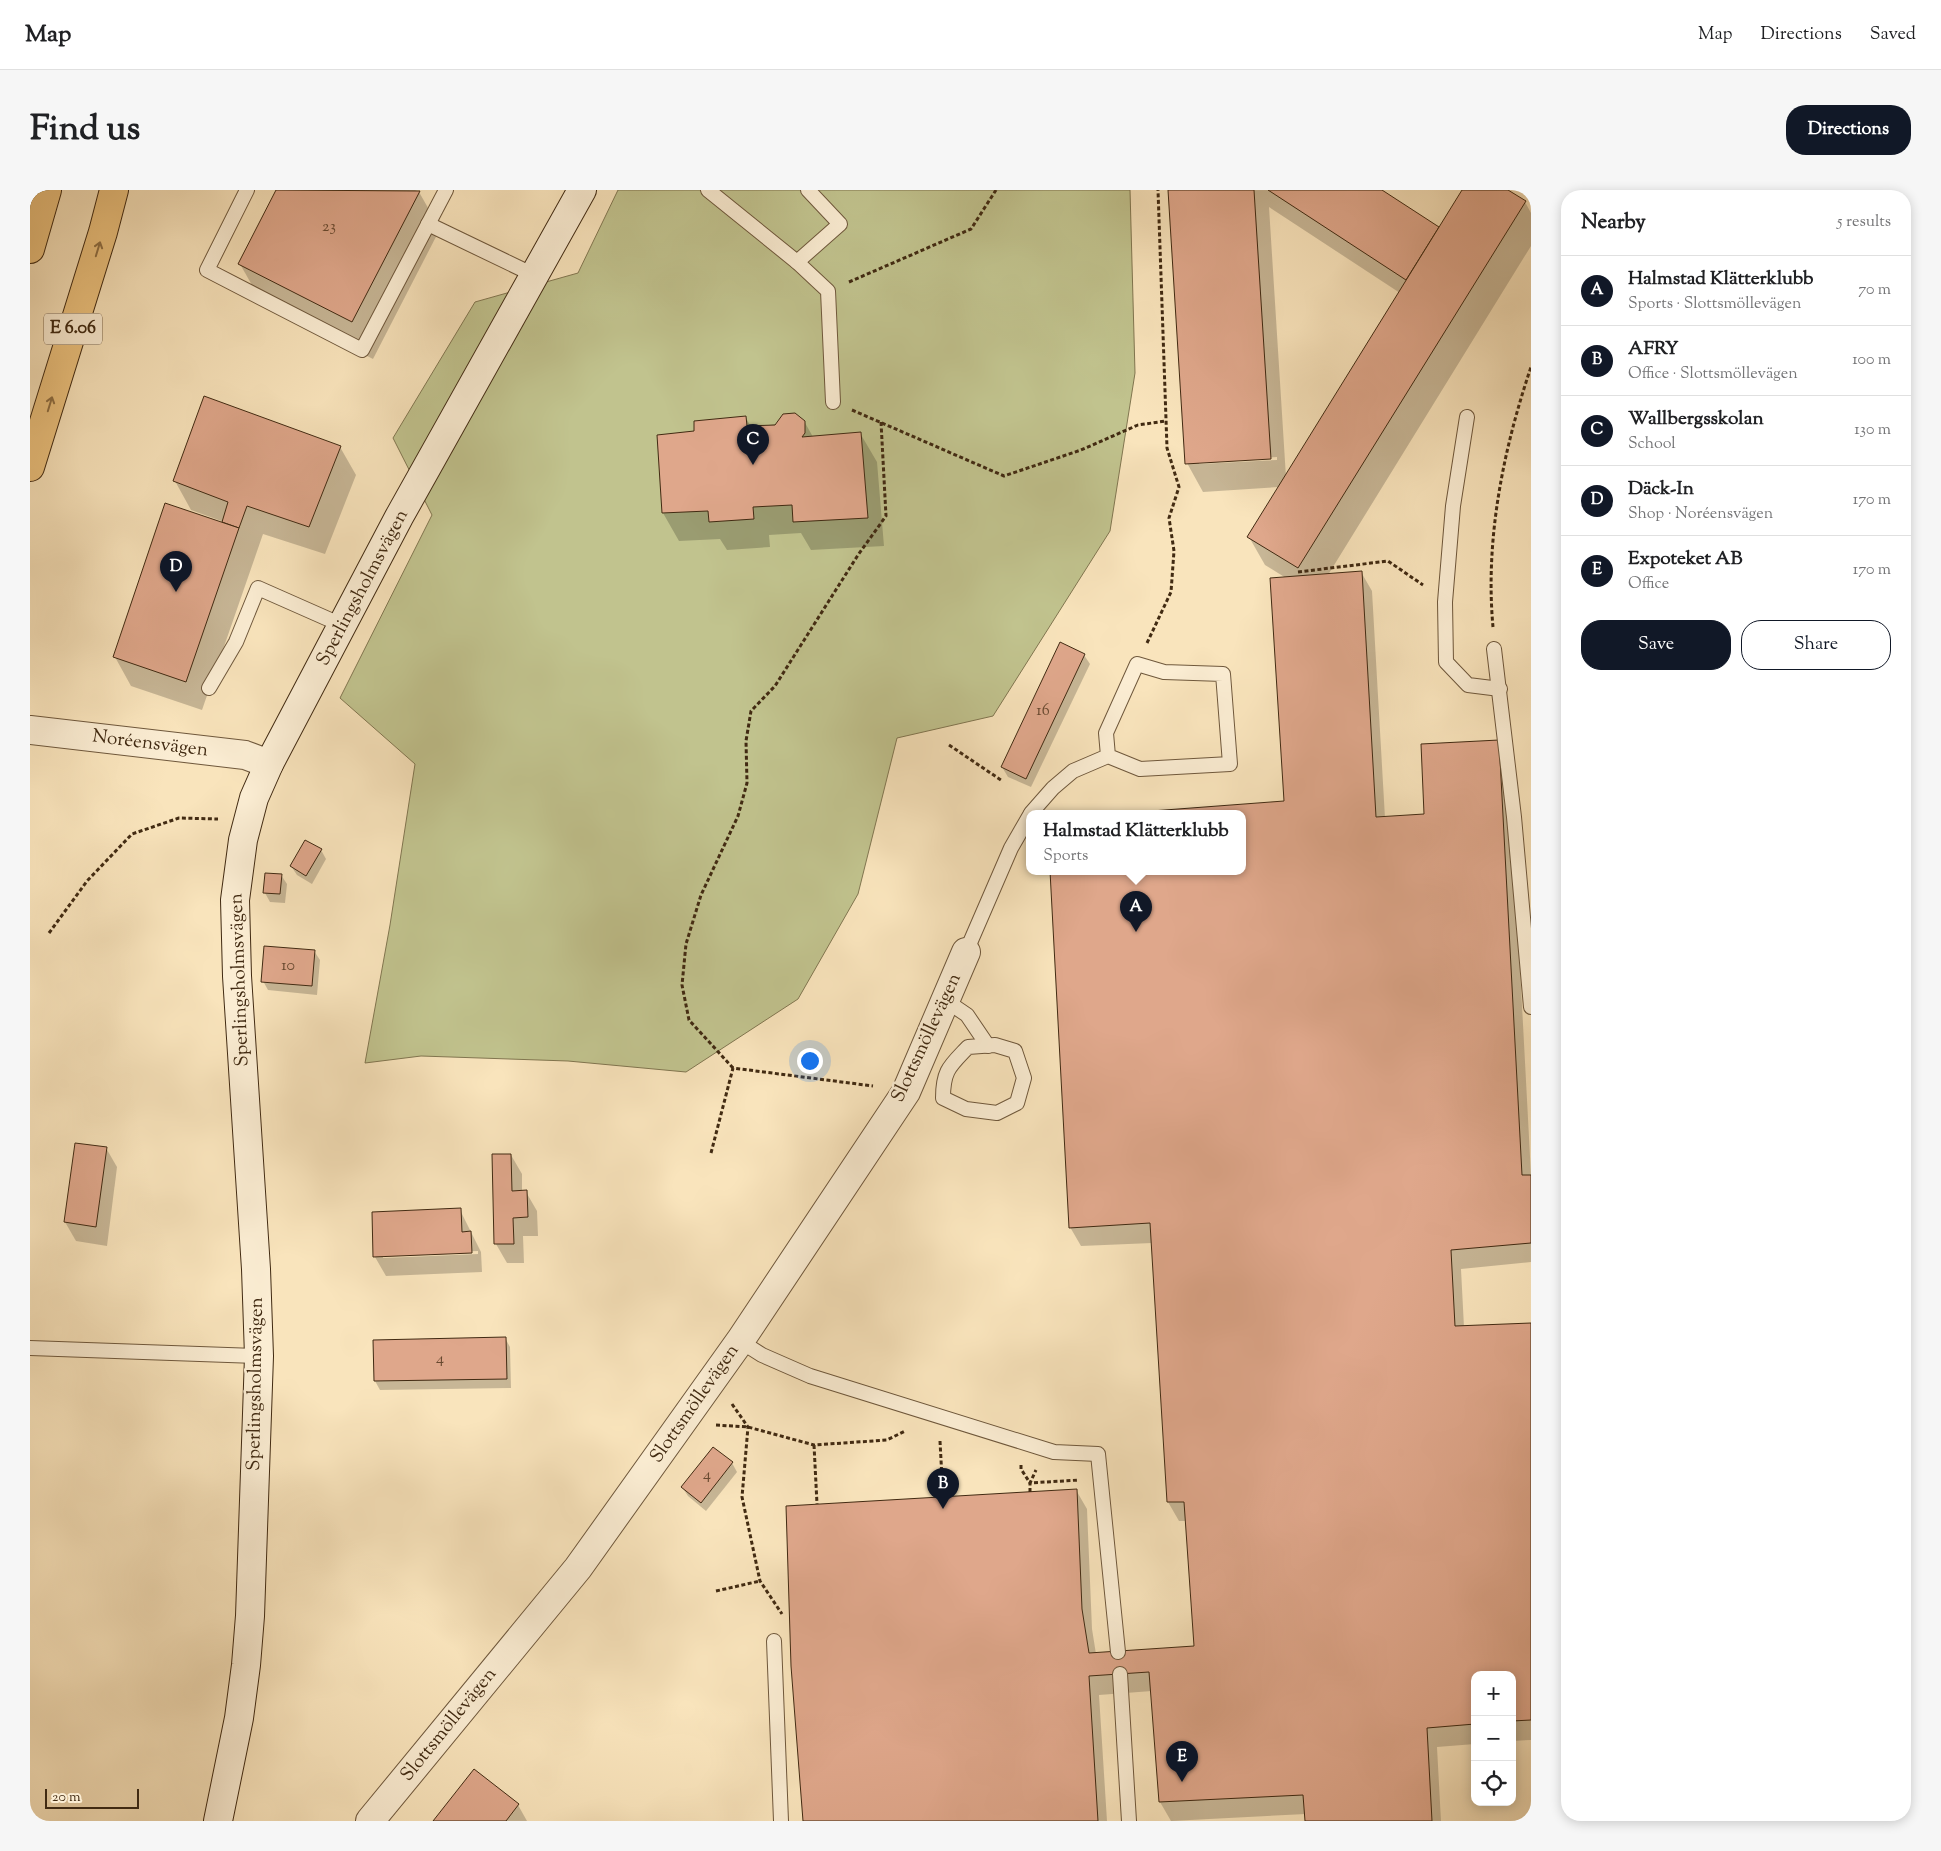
<!DOCTYPE html>
<meta charset="utf-8">
<style>
body{margin:0;font-family:"Sorts Mill Goudy",serif;background:#f6f6f6;color:#202124}
.controls{position:absolute;right:15px;bottom:15px;display:grid;overflow:hidden;border-radius:10px;box-shadow:0 2px 12px #0003}
.controls button{width:45px;height:45px;display:grid;place-items:center;padding:0;border:0;border-bottom:1px solid #e0e0e0;background:#fff;color:#202124;font:25px sans-serif}
.scale{position:absolute;left:15px;bottom:12px;width:94px;box-sizing:border-box;padding-left:5px;border:2px solid #412a12;border-top:0;font-size:14px;line-height:18px;white-space:nowrap;color:#412a12;-webkit-text-stroke:4px #fbedd3;paint-order:stroke}
.you{position:absolute;left:779px;top:870px;width:18px;height:18px;margin:-12px;border:4px solid #fff;border-radius:50%;background:#1a73e8;box-shadow:0 0 0 8px #1a73e833}
.badge{display:grid;place-items:center;width:32px;height:32px;border-radius:50%;background:#111827;color:#fff;font-size:16px;font-weight:700}
.pin{position:absolute;translate:-50% -41px;filter:drop-shadow(0 1px 2px #0008)}
.pin::after{content:'';position:absolute;top:26px;width:18px;height:15px;background:inherit;clip-path:polygon(0 0,100% 0,50% 100%)}
.popup{position:absolute;left:996px;top:620px;width:220px;height:65px;box-sizing:border-box;display:grid;place-content:center;border-radius:10px;background:#fff;filter:drop-shadow(0 1px 4px #0005);font-size:16px;white-space:nowrap;color:#757577}
.popup b{font-size:19px;color:#202124}
.popup::after{content:'';position:absolute;left:50%;top:100%;margin-left:-10px;border:10px solid transparent;border-top-color:#fff}
.list{margin:0;padding:0;list-style:none}
h2{display:flex;justify-content:space-between;align-items:center;height:65px;margin:0;padding:0 20px;font-size:21px}
h2 small{font-size:16px;font-weight:400;color:#757577}
.list li{display:grid;grid-template-columns:32px 1fr auto;gap:15px;align-items:center;box-sizing:border-box;height:70px;padding:0 20px;border-top:1px solid #e0e0e0}
.list b{display:block;font-size:19px;white-space:nowrap}
.list p{margin:0;font-size:16px;white-space:nowrap;color:#757577}
.list em{font-size:16px;font-style:normal;color:#757577}
.actions{display:flex;gap:10px;padding:15px 20px}
.actions a{flex:1;padding:11px 0;border:1px solid #111827;border-radius:20px;text-align:center;font-size:18px;color:#111827}
.actions .main{background:#111827;color:#fff}
.icon{flex:none;width:28px;height:28px;fill:none;stroke:currentColor;stroke-width:2;stroke-linecap:round;stroke-linejoin:round}
.map{position:relative;flex:none;width:1501px;height:1631px;overflow:hidden;border-radius:20px}
header{display:flex;align-items:center;gap:30px;box-sizing:border-box;height:70px;padding:0 25px;background:#fff;border-bottom:1px solid #e0e0e0}
header strong{font-size:24px}
nav{display:flex;gap:28px;margin-inline-start:auto;font-size:18px}
.intro{display:flex;align-items:center;justify-content:space-between;box-sizing:border-box;height:120px;padding:0 30px}
h1{margin:0;font-size:35px}
.button{padding:12px 22px;border-radius:20px;background:#111827;color:#fff;font-size:18px;font-weight:700}
main{display:flex;gap:30px;padding:0 30px}
aside{flex:1;background:#fff;border-radius:20px;box-shadow:0 2px 12px #0003}
.map>svg:first-child{display:block}
.green{fill:#c1c38e;stroke:#817650}
.shadow{fill:#0003;fill-rule:evenodd}
.building{fill:#dfa78b;stroke:#412a12}
.lines{fill:none;stroke-linecap:round;stroke-linejoin:round}
.lane-casing{stroke:#6f583c;stroke-width:16}
.street-casing{stroke:#6f583c;stroke-width:30}
.secondary-casing{stroke:#412a12;stroke-width:30}
.highway-casing{stroke:#412a12;stroke-width:30}
.path{stroke:#412a12;stroke-width:3;stroke-dasharray:4 2.5;stroke-linecap:butt}
.lane{stroke:#fbedd3;stroke-width:14}
.street{stroke:#fbedd3;stroke-width:28}
.secondary{stroke:#fbedd3;stroke-width:28}
.highway{stroke:#ecc27e;stroke-width:28}
.oneway{stroke:#8e6e43}
.labels{text-anchor:middle;dominant-baseline:central;stroke-width:5;stroke-linejoin:round;paint-order:stroke}
.number-label{font-size:16px;fill:#684930}
.shield{fill:#fbedd3;stroke:#79644c;stroke-width:1}
.shield-label{font-size:18px;font-weight:bold;fill:#412a12}
.street-label{font-size:19px;fill:#412a12;stroke:#fbedd3}
</style>
<header>
<strong>Map</strong>
<nav><a>Map</a><a>Directions</a><a>Saved</a></nav>
</header>
<div class="intro"><h1>Find us</h1><a class="button">Directions</a></div>
<main>
<div class="map">
<svg width="1501" height="1631" viewBox="0 0 1501 1631">
<rect width="100%" height="100%" fill="#f9e4bc"/>
<filter id="stains"><feTurbulence type="fractalNoise" baseFrequency=".004" numOctaves="4"/><feColorMatrix values="0 0 0 0 .2 0 0 0 0 .09 0 0 0 0 .02 0 0 0 .5 -.17"/></filter>
<radialGradient id="worn" r=".72"><stop offset=".6" stop-color="#630" stop-opacity="0"/><stop offset="1" stop-color="#630" stop-opacity=".3"/></radialGradient>
<path class="green" d="M588 0H1100L1105 183 1080 341 963 526 867 548 828 704 768 809 656 882 538 871 391 866 335 873 360 735 385 574 310 508 402 325 363 248 445 112 548 83Z"/>
<g class="shadow">
<path d="M248 0H385L389 2 410 39 343 169 231 111 210 74Z"/>
<path d="M1139 0H1349L1409 39 1433 0H1476L1495 12 1501 23V56L1298 385 1331 382 1342 401 1355 628 1396 625 1468 551 1479 570 1501 985V1072L1431 1079 1434 1137 1501 1134V1550L1482 1551V1485H1445V1554L1407 1557 1411 1631H1276V1624L1141 1631 1130 1612 1122 1501 1069 1505 1077 1631H774L1046 1300 1057 1319 1062 1439 1066 1464 1165 1457 1156 1331H1149L1138 1312 1122 1053 1051 1056 1040 1037 1021 681H1212V623H1111L1256 612V388L1235 375 1219 347 1249 297 1173 302 1157 273ZM1239 17 1370 103 1256 287ZM1247 267V270L1169 274V272Z"/>
<path d="M716 228 721 237 774 231 783 247 830 243 847 272 854 356 781 360 771 343 739 345 740 357 697 360 690 349 649 351 633 323 665 242Z"/>
<path d="M310 257 326 285 295 364 233 344 172 520 101 496 85 467 194 332 161 320 145 291Z"/>
<path d="M1054 465 1060 474 1001 597 978 587 972 577Z"/>
<path d="M291 660 296 669 282 694 267 685 261 676Z"/>
<path d="M251 685 257 694 255 713 240 712 235 703Z"/>
<path d="M284 761 290 770 287 805 238 800 233 791Z"/>
<path d="M46 954 76 958 87 977 77 1056 46 1051 35 1032Z"/>
<path d="M463 965H481L492 984V1002H496L507 1021 508 1046H493L494 1073H477L466 1054Z"/>
<path d="M430 1020 451 1062 452 1082 356 1086 345 1067ZM448 1061V1064L353 1068V1065Z"/>
<path d="M475 1148 480 1157 481 1198 350 1200 345 1191V1151Z"/>
<path d="M683 1258 702 1273 707 1282 676 1321 658 1306 652 1297Z"/>
<path d="M488 1615 497 1631H405Z"/>
</g>
<g class="building">
<path d="M246 0 390 1 322 132 208 74Z"/>
<path d="M1138 0H1224L1241 269 1155 274Z"/>
<path d="M1238 0H1352L1409 37 1376 90Z"/>
<path d="M1432 0H1478L1496 11 1268 378 1217 347Z"/>
<path d="M174 206 311 256 279 337 217 316 209 338 192 332 198 312 143 291Z"/>
<path d="M765 223 775 231V243L772 247 831 242 838 328 763 332 762 315 723 317 724 329 679 332 678 321 632 323 627 245 664 241V231L716 226 717 236 745 235 753 224Z"/>
<path d="M135 313 209 338 156 492 83 467Z"/>
<path d="M1332 381 1346 627 1394 624 1391 554 1469 550 1492 985H1501V1053L1421 1060 1425 1136 1501 1133V1530L1482 1531V1485H1445V1534L1397 1538 1402 1631H1275L1273 1605 1129 1612 1119 1482 1059 1486 1068 1631H773L761 1476 756 1316 1047 1299 1052 1419 1059 1463 1164 1456 1154 1312H1137L1120 1033 1039 1038 1020 681H1212V623H1095L1254 611 1240 388Z"/>
<path d="M1030 452 1055 464 996 589 971 577Z"/>
<path d="M275 650 292 659 276 686 260 676Z"/>
<path d="M235 683 252 684 250 704 233 703Z"/>
<path d="M234 756 285 760 282 796 231 792Z"/>
<path d="M45 953 77 957 66 1037 34 1032Z"/>
<path d="M462 964H481L482 1001 497 1000 498 1027 483 1028 484 1054H464Z"/>
<path d="M431 1018 432 1042 441 1041 442 1063 343 1067 342 1022Z"/>
<path d="M476 1147 477 1189 344 1191 343 1150Z"/>
<path d="M683 1257 703 1272 671 1313 651 1297Z"/>
<path d="M444 1579 489 1614 476 1631H403Z"/>
</g>
<g class="lines">
<defs>
<g id="lane">
<path d="M217 0 177 80 332 160 416 0"/>
<path d="M678 0 767 72 798 101 803 212"/>
<path d="M398 34 506 86"/>
<path d="M767 72 810 34 778 0"/>
<path d="M1437 227 1423 316 1415 412 1416 472 1438 495 1470 499"/>
<path d="M1464 459 1484 627 1501 817"/>
<path d="M179 498 206 452 228 398 314 436"/>
<path d="M1001 623 1023 598 1043 581 1078 566 1110 579 1200 574 1193 484 1134 482 1107 474 1076 543 1078 566"/>
<path d="M936 762 981 658 1000 625"/>
<path d="M915 810 937 825 958 856"/>
<path d="M965 855 985 861 994 888 987 913 967 923 936 919 913 908C913 880 920 876 938 857Z"/>
<path d="M710 1151 732 1165 780 1186 1024 1262 1068 1264 1088 1462"/>
<path d="M0 1158 229 1166"/>
<path d="M744 1451 751 1631"/>
<path d="M1090 1484 1099 1631"/>
</g>
<g id="street">
<path d="M0 540 215 565 239 574"/>
<path d="M340 1631 548 1378 710 1151 876 902 936 762"/>
</g>
<path id="secondary" d="M188 1631 209 1528 216 1475 220 1426 229 1166 226 1079 207 786 205 710 213 650 224 608 239 574 369 327 552 0"/>
<g id="highway">
<path d="M0 59 17 0"/>
<path d="M0 277 73 42 84 0"/>
</g>
</defs>
<use href="#lane" class="lane-casing"/>
<use href="#street" class="street-casing"/>
<use href="#secondary" class="secondary-casing"/>
<use href="#highway" class="highway-casing"/>
<g class="path">
<path d="M819 92 941 39 966 0"/>
<path d="M822 220 974 286 1051 260 1108 235 1136 231"/>
<path d="M1268 382 1358 371 1393 395"/>
<path d="M1463 437C1455 350 1473 260 1501 177"/>
<path d="M1117 453 1141 402 1144 361 1139 328 1149 297 1137 258 1128 0"/>
<path d="M919 555 971 590"/>
<path d="M19 743 57 691 102 644 149 628 188 629"/>
<path d="M703 878 659 830 652 795 656 754 671 705 708 626 717 593 716 551 721 521 745 496 828 365 856 326 851 232"/>
<path d="M681 963 703 878 843 896"/>
<path d="M702 1214 718 1237 712 1307 730 1391 752 1424"/>
<path d="M686 1235 718 1237 784 1255 857 1250 875 1241"/>
<path d="M910 1251 913 1307"/>
<path d="M784 1255 787 1314"/>
<path d="M991 1275V1279L1000 1293 1006 1280"/>
<path d="M1000 1302V1293L1049 1290"/>
<path d="M686 1401 730 1391"/>
</g>
<use href="#lane" class="lane"/>
<use href="#street" class="street"/>
<use href="#secondary" class="secondary"/>
<use href="#highway" class="highway"/>
</g>
<defs><path id="oneway-shaft" d="M-6 0H5M1.5-3L5.5 0L1.5 3" fill="none" stroke-width="1.6" stroke-linecap="round" stroke-linejoin="round" transform="scale(1.25)"/></defs>
<g class="oneway">
<use href="#oneway-shaft" transform="translate(68 59) rotate(-73)"/>
<use href="#oneway-shaft" transform="translate(20 214) rotate(-73)"/>
</g>
<g class="labels">
<g class="number-label">
<text x="299" y="37">23</text>
<text x="1013" y="521">16</text>
<text x="258" y="776">10</text>
<text x="410" y="1169">4</text>
<text x="677" y="1285">4</text>
</g>
<rect class="shield" x="14" y="123.5" width="58" height="31" rx="4"/>
<g class="shield-label">
<text x="43" y="139">E 6.06</text>
</g>
<g class="street-label">
<text transform="translate(333 398) rotate(-62)">Sperlingsholmsvägen</text>
<text transform="translate(120 554) rotate(7)">Noréensvägen</text>
<text transform="translate(210 790) rotate(-92)">Sperlingsholmsvägen</text>
<text transform="translate(897 848) rotate(-65)">Slottsmöllevägen</text>
<text transform="translate(226 1194) rotate(-89)">Sperlingsholmsvägen</text>
<text transform="translate(665 1214) rotate(-55)">Slottsmöllevägen</text>
<text transform="translate(419 1535) rotate(-51)">Slottsmöllevägen</text>
</g>
</g>
<rect width="100%" height="100%" filter="url(#stains)"/>
<rect width="100%" height="100%" fill="url(#worn)"/>
</svg>
<div class="controls">
<button>+</button>
<button>−</button>
<button><svg class="icon" aria-label="locate" viewBox="0 0 24 24"><circle cx="12" cy="12" r="6"/><path d="M12 2v4M12 18v4M2 12h4M18 12h4"/></svg></button>
</div>
<div class="scale">20 m</div>
<div class="you"></div>
<div class="pin badge" style="left:1106px;top:742px">A</div>
<div class="popup"><b>Halmstad Klätterklubb</b>Sports</div>
<div class="pin badge" style="left:913px;top:1319px">B</div>
<div class="pin badge" style="left:723px;top:275px">C</div>
<div class="pin badge" style="left:146px;top:402px">D</div>
<div class="pin badge" style="left:1152px;top:1592px">E</div>
</div>
<aside>
<h2>Nearby<small>5 results</small></h2>
<ul class="list">
<li><span class="badge">A</span><div><b>Halmstad Klätterklubb</b><p>Sports · Slottsmöllevägen</p></div><em>70 m</em></li>
<li><span class="badge">B</span><div><b>AFRY</b><p>Office · Slottsmöllevägen</p></div><em>100 m</em></li>
<li><span class="badge">C</span><div><b>Wallbergsskolan</b><p>School</p></div><em>130 m</em></li>
<li><span class="badge">D</span><div><b>Däck-In</b><p>Shop · Noréensvägen</p></div><em>170 m</em></li>
<li><span class="badge">E</span><div><b>Expoteket AB</b><p>Office</p></div><em>170 m</em></li>
</ul>
<div class="actions"><a class="main">Save</a><a>Share</a></div>
</aside>
</main>
